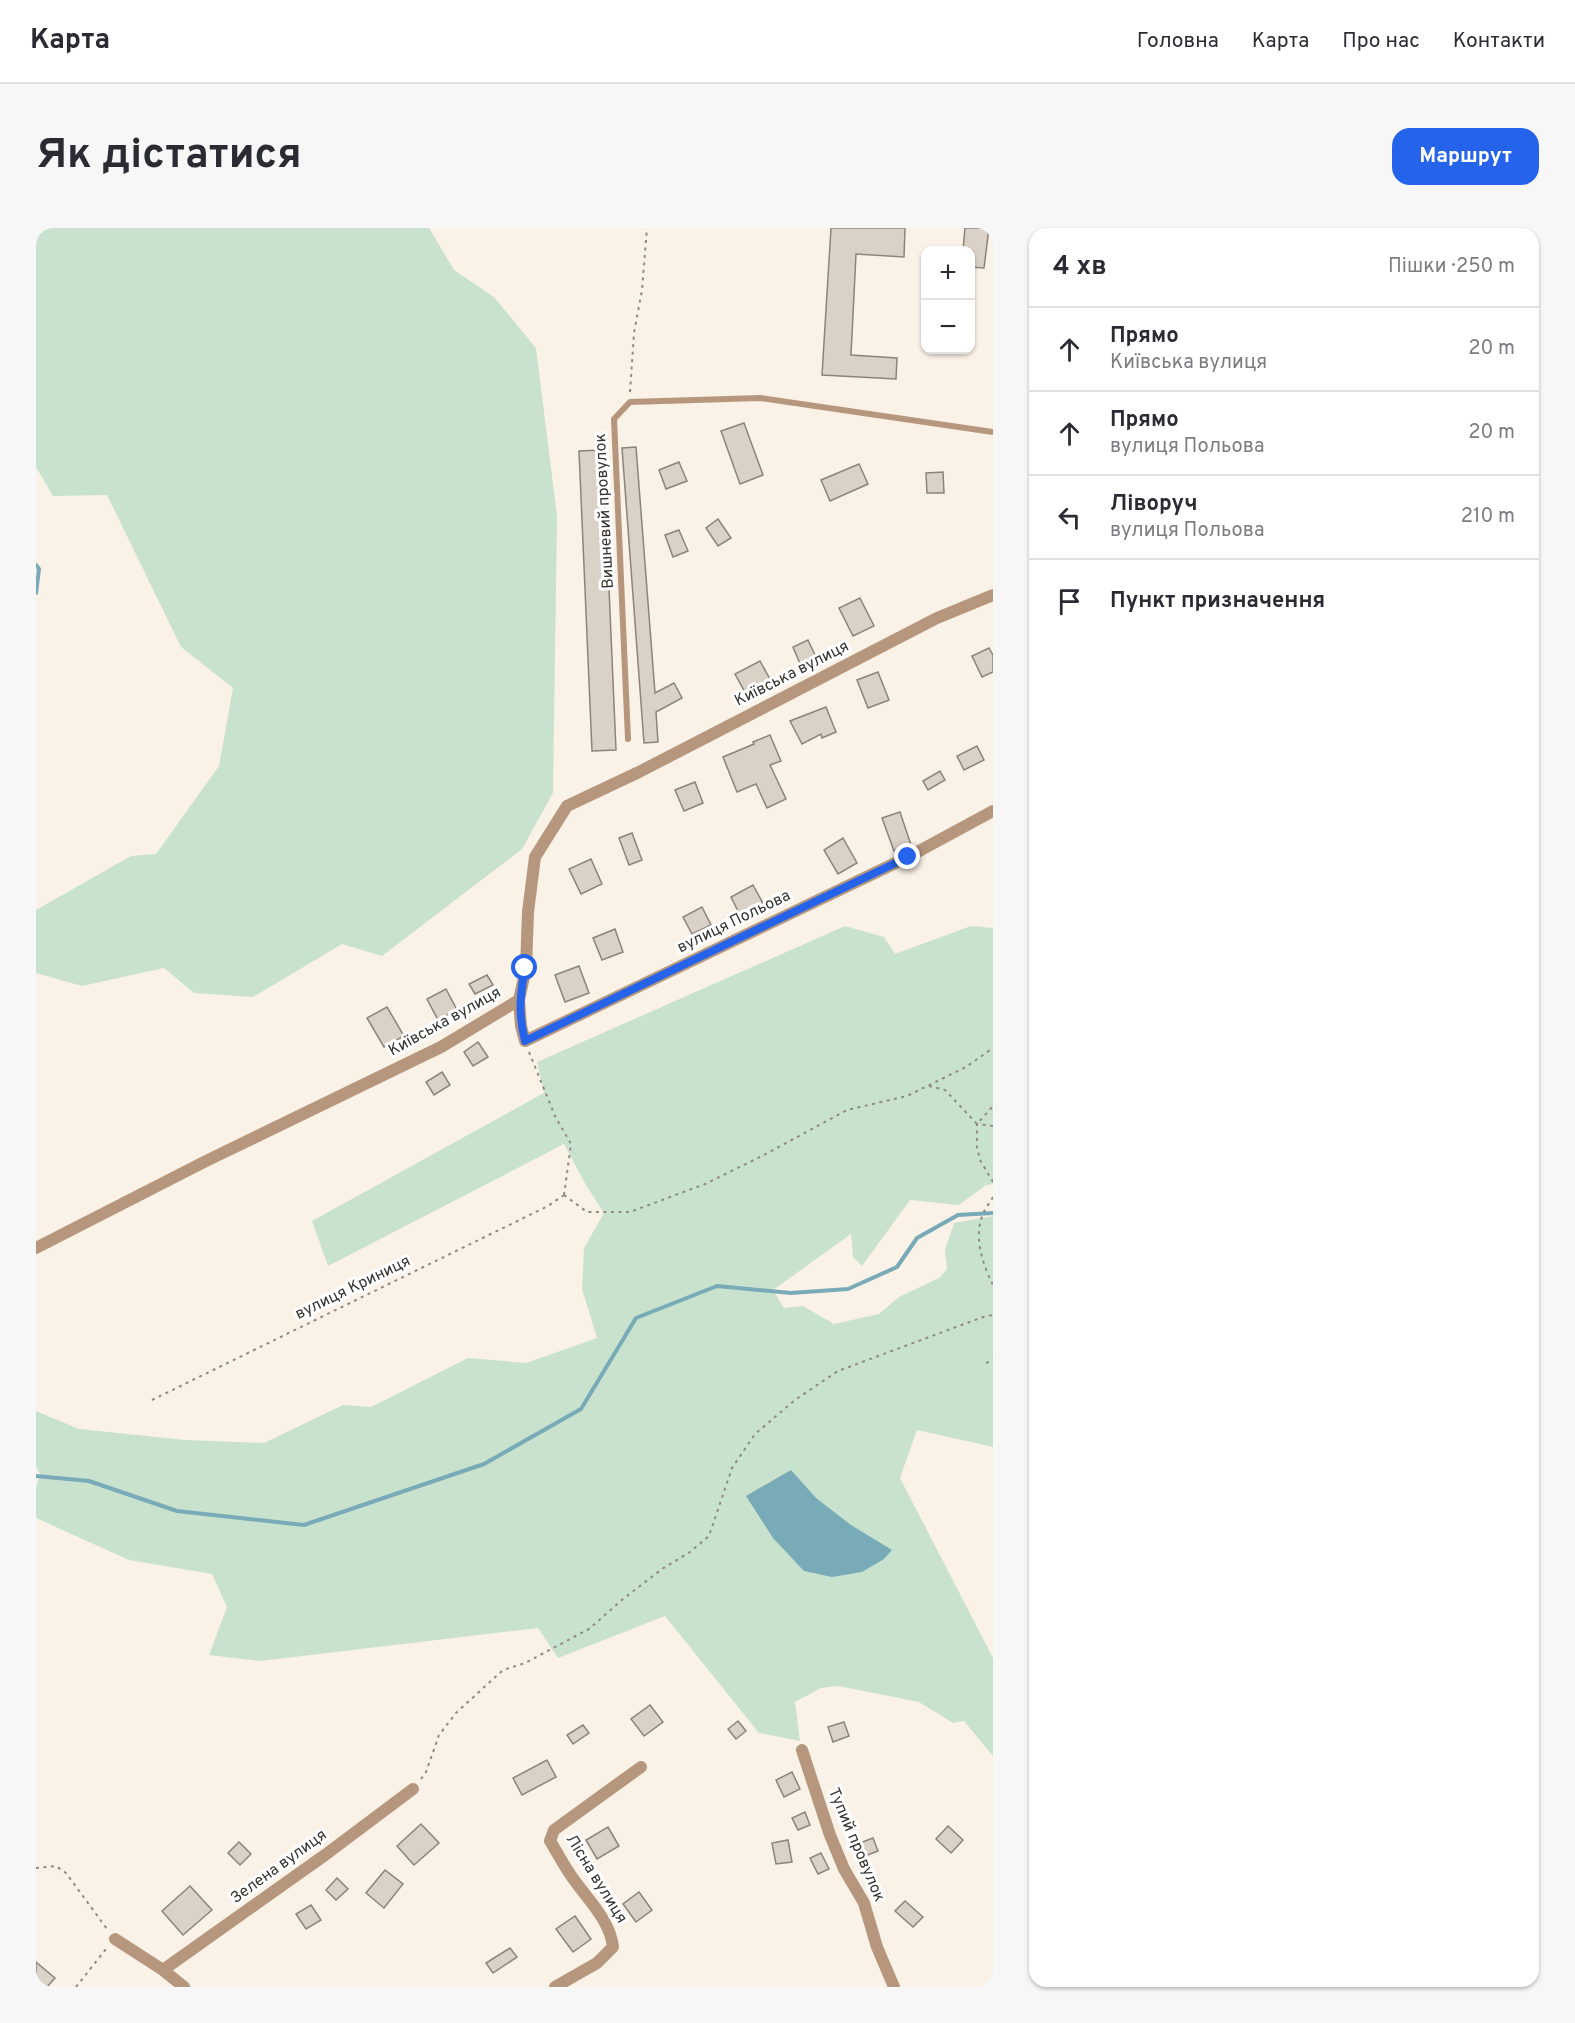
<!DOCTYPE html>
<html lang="uk">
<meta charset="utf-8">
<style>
body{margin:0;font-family:Overpass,sans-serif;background:#f7f7f7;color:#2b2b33}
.controls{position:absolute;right:18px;top:18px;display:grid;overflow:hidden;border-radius:12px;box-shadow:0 2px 4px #0004}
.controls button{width:54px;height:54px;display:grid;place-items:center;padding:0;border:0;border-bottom:2px solid #e1e1e2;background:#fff;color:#2b2b33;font:30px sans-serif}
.stop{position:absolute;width:18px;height:18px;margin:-14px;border:4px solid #2563eb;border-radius:50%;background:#fff}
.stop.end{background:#2563eb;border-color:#fff;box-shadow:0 2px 6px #0008}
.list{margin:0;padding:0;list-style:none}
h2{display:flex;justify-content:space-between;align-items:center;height:78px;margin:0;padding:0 24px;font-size:26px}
h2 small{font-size:20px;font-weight:400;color:#7c7c81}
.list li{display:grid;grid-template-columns:39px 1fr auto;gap:18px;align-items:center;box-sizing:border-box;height:84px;padding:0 24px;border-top:2px solid #e1e1e2}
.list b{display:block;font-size:22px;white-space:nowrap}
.list p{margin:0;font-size:20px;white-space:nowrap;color:#7c7c81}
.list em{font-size:20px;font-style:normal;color:#7c7c81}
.icon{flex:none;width:33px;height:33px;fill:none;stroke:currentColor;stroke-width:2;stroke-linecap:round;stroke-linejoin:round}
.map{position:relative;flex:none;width:957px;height:1759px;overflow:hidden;border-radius:18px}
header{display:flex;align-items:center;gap:36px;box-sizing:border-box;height:84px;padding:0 30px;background:#fff;border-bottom:2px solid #e1e1e2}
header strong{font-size:28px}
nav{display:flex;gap:33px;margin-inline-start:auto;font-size:21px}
.intro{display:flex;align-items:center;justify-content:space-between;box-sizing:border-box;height:144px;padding:0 36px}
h1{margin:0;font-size:42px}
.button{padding:15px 27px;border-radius:18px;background:#2563eb;color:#fff;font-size:21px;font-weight:700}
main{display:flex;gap:36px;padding:0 36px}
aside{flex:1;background:#fff;border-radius:18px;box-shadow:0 2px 4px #0004}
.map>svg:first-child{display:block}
.green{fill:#c9e2ce}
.water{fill:#78aab7}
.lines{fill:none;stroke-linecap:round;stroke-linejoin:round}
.stream{stroke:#78aab7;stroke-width:4}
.building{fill:#dad1c7;stroke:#8c847c;stroke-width:1.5}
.path{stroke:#908a83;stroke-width:2;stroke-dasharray:3 4.5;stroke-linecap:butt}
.lane{stroke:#b6977d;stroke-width:6}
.street{stroke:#b6977d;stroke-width:12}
.route{stroke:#2563eb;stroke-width:8}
.labels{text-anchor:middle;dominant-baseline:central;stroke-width:6;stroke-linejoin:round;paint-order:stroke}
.street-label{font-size:16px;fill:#373430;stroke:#fff}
</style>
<header>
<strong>Карта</strong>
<nav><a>Головна</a><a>Карта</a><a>Про нас</a><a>Контакти</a></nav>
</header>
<div class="intro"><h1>Як дістатися</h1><a class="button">Маршрут</a></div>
<main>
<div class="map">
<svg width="957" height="1759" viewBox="0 0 957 1759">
<rect width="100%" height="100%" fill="#faf1e7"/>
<g class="green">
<path d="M0 0H393L418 42 458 69 500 120 521 288 517 565 486 621 346 728 306 716 217 769 158 765 128 740 46 758 0 745V682L95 628 120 626 183 538 197 460 145 419 71 267 17 268 0 239Z"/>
<path d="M809 698 848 709 859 726 935 698 957 700V956L950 957 923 977 874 972 826 1038 817 1029 815 1006 737 1062 748 1080 767 1078 798 1096 843 1086 863 1069 903 1050 911 1041 909 1022 918 995 957 988V1219L881 1202 864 1250 957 1430V1528L928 1493 917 1495 883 1474 802 1458 785 1460 759 1474 764 1513 723 1505 629 1388 522 1430 502 1400 224 1433 173 1427 191 1379 176 1346 93 1332 0 1290V1260L4 1246 0 1238V1183L43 1201 149 1212 228 1215 307 1177 335 1179 432 1130 490 1135 561 1110 546 1061 548 1020 568 985 551 959 528 916 292 1038 276 993 508 865 501 834Z"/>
</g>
<path class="water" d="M755 1242 780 1270 815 1297 856 1322 848 1331 826 1344 796 1349 768 1343 737 1310 710 1268Z"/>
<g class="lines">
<g class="stream">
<path d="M0 337 3 341 0 365"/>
<path d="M0 1248 53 1253 141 1283 268 1297 448 1236 545 1181 600 1090 681 1058 755 1065 812 1061 861 1039 881 1010 922 987 957 985"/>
</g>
</g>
<g class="building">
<path d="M795 0H869L868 29 820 26 815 127 861 130 860 151 786 147Z"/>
<path d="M929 0H953L948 40 934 39V22H927Z"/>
<path d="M708 195 727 247 704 256 685 203Z"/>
<path d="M600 219 619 465 638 455 646 470 620 484 622 514 608 515 586 220Z"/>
<path d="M567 222 580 522 556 523 543 223Z"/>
<path d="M643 234 651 253 630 261 623 242Z"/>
<path d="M823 236 832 256 794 273 785 252Z"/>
<path d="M907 244 908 265H891L890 245Z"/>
<path d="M682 291 695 310 682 318 670 300Z"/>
<path d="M643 302 652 323 637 329 629 307Z"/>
<path d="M824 370 838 398 817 408 803 380Z"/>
<path d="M772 412 781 431 765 438 757 419Z"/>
<path d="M953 420 957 427V444L946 449 936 428Z"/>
<path d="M724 433 735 453 710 466 699 446Z"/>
<path d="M842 444 853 472 832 480 821 452Z"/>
<path d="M790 479 800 504 786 510 785 506 766 516 754 493Z"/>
<path d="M734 507 745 533 734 537 750 571 731 580 720 556 701 564 687 529 718 516 717 514Z"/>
<path d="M941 518 948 532 928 542 921 528Z"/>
<path d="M904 543 909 552 892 562 887 553Z"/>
<path d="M659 554 667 575 648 583 639 562Z"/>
<path d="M864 584 875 617 858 623 846 590Z"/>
<path d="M596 605 606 632 593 637 583 610Z"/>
<path d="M807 610 821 635 802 646 788 622Z"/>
<path d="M555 631 566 656 545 666 533 641Z"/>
<path d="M717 657 729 679 706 691 695 669Z"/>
<path d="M666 679 675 697 656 706 647 689Z"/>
<path d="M579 701 587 724 566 732 557 710Z"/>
<path d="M543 738 553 765 529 774 519 747Z"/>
<path d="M451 747 457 757 439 766 433 756Z"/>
<path d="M410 761 421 782 402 792 391 771Z"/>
<path d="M351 779 368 808 348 819 331 790Z"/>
<path d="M442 814 452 829 437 838 428 824Z"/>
<path d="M406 844 414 857 398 867 390 854Z"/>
<path d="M614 1477 627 1494 608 1508 595 1491Z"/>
<path d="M702 1493 710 1503 700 1511 692 1501Z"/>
<path d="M808 1494 813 1508 797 1514 792 1499Z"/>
<path d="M547 1497 553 1505 537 1516 531 1507Z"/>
<path d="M511 1532 520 1549 486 1567 477 1550Z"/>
<path d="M756 1544 764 1561 748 1569 740 1552Z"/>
<path d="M769 1584 774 1597 762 1602 756 1590Z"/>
<path d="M385 1596 403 1615 378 1637 361 1618Z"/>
<path d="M912 1598 927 1612 915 1625 900 1611Z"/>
<path d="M572 1599 583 1618 561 1631 550 1612Z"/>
<path d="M837 1610 842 1623 829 1628 824 1615Z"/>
<path d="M752 1612 756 1634 740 1636 736 1615Z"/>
<path d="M203 1614 215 1626 204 1637 192 1625Z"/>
<path d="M785 1625 793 1641 782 1646 774 1630Z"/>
<path d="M349 1642 367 1656 348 1680 330 1665Z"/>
<path d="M301 1650 312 1661 300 1672 290 1662Z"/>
<path d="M154 1658 176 1682 147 1707 126 1683Z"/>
<path d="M603 1664 616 1682 600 1694 587 1676Z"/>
<path d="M869 1673 887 1689 877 1699 859 1683Z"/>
<path d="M275 1677 285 1692 270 1701 260 1686Z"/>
<path d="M539 1688 555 1711 537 1724 520 1701Z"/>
<path d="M474 1720 481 1729 457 1745 450 1735Z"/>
<path d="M0 1734 19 1750 11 1759H0Z"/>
</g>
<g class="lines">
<g class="path">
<path d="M594 164 598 105 606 62 611 0"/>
<path d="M493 824 519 888 535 916 528 967"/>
<path d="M893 858 909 862 941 896 957 878"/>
<path d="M957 898 941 896V919L944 932 957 954"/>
<path d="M528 967 551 984H594L669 956 726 928 811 882 871 868 930 839 957 820"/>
<path d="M957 969C954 975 949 980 947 986 937 1009 947 1037 957 1057"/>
<path d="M950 1135 957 1132"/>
<path d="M116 1172 512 978 528 967"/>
<path d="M385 1551 390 1544 403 1507 420 1485 467 1442 489 1435 553 1401 587 1371 626 1341 654 1324 673 1308 696 1240 719 1206 759 1172 802 1143 947 1089 957 1087"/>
<path d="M0 1640 20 1638 30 1645 71 1701"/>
<path d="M40 1759 70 1721"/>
</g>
<path class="lane" d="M592 511 578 191 594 174 724 170 957 204"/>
<g class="street">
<path d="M483 772 485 798 489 813 872 629 957 583"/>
<path d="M0 1020 170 933 405 819 483 772 490 740 492 684 499 629 531 578 603 544 901 390 957 367"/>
<path d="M766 1522 794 1607 808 1641 828 1675 841 1719 858 1759"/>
<path d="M79 1711 127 1742 148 1759"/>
<path d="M127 1742 289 1627 377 1561"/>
<path d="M519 1759 561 1735 577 1719C574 1691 549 1669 534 1646 527 1636 521 1624 514 1613L518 1602 605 1539"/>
</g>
</g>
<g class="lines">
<path class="route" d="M489 740C484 768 482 785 489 813L872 629"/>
</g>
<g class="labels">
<g class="street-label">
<text transform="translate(569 283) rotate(-93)">Вишневий провулок</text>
<text transform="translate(756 446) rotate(-27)">Київська вулиця</text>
<text transform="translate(698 694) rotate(-26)">вулиця Польова</text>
<text transform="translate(409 794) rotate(-29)">Київська вулиця</text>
<text transform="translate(317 1060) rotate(-26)">вулиця Криниця</text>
<text transform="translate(820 1617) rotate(67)">Тупий провулок</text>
<text transform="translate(243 1639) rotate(-36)">Зелена вулиця</text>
<text transform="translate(560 1651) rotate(58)">Лісна вулиця</text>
</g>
</g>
</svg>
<div class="controls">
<button>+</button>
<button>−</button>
</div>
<div class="stop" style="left:489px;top:740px"></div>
<div class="stop end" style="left:872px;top:629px"></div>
</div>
<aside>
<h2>4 хв<small>Пішки · 250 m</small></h2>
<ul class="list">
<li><svg class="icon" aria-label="ahead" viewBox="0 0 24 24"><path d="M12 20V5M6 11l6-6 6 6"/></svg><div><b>Прямо</b><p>Київська вулиця</p></div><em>20 m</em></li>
<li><svg class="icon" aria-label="ahead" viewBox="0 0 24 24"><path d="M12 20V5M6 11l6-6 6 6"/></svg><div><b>Прямо</b><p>вулиця Польова</p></div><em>20 m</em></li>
<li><svg class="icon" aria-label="left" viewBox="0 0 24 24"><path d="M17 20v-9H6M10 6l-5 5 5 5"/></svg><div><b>Ліворуч</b><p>вулиця Польова</p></div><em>210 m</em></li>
<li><svg class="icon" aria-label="arrive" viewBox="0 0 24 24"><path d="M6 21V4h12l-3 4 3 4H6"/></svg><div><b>Пункт призначення</b></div></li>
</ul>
</aside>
</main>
